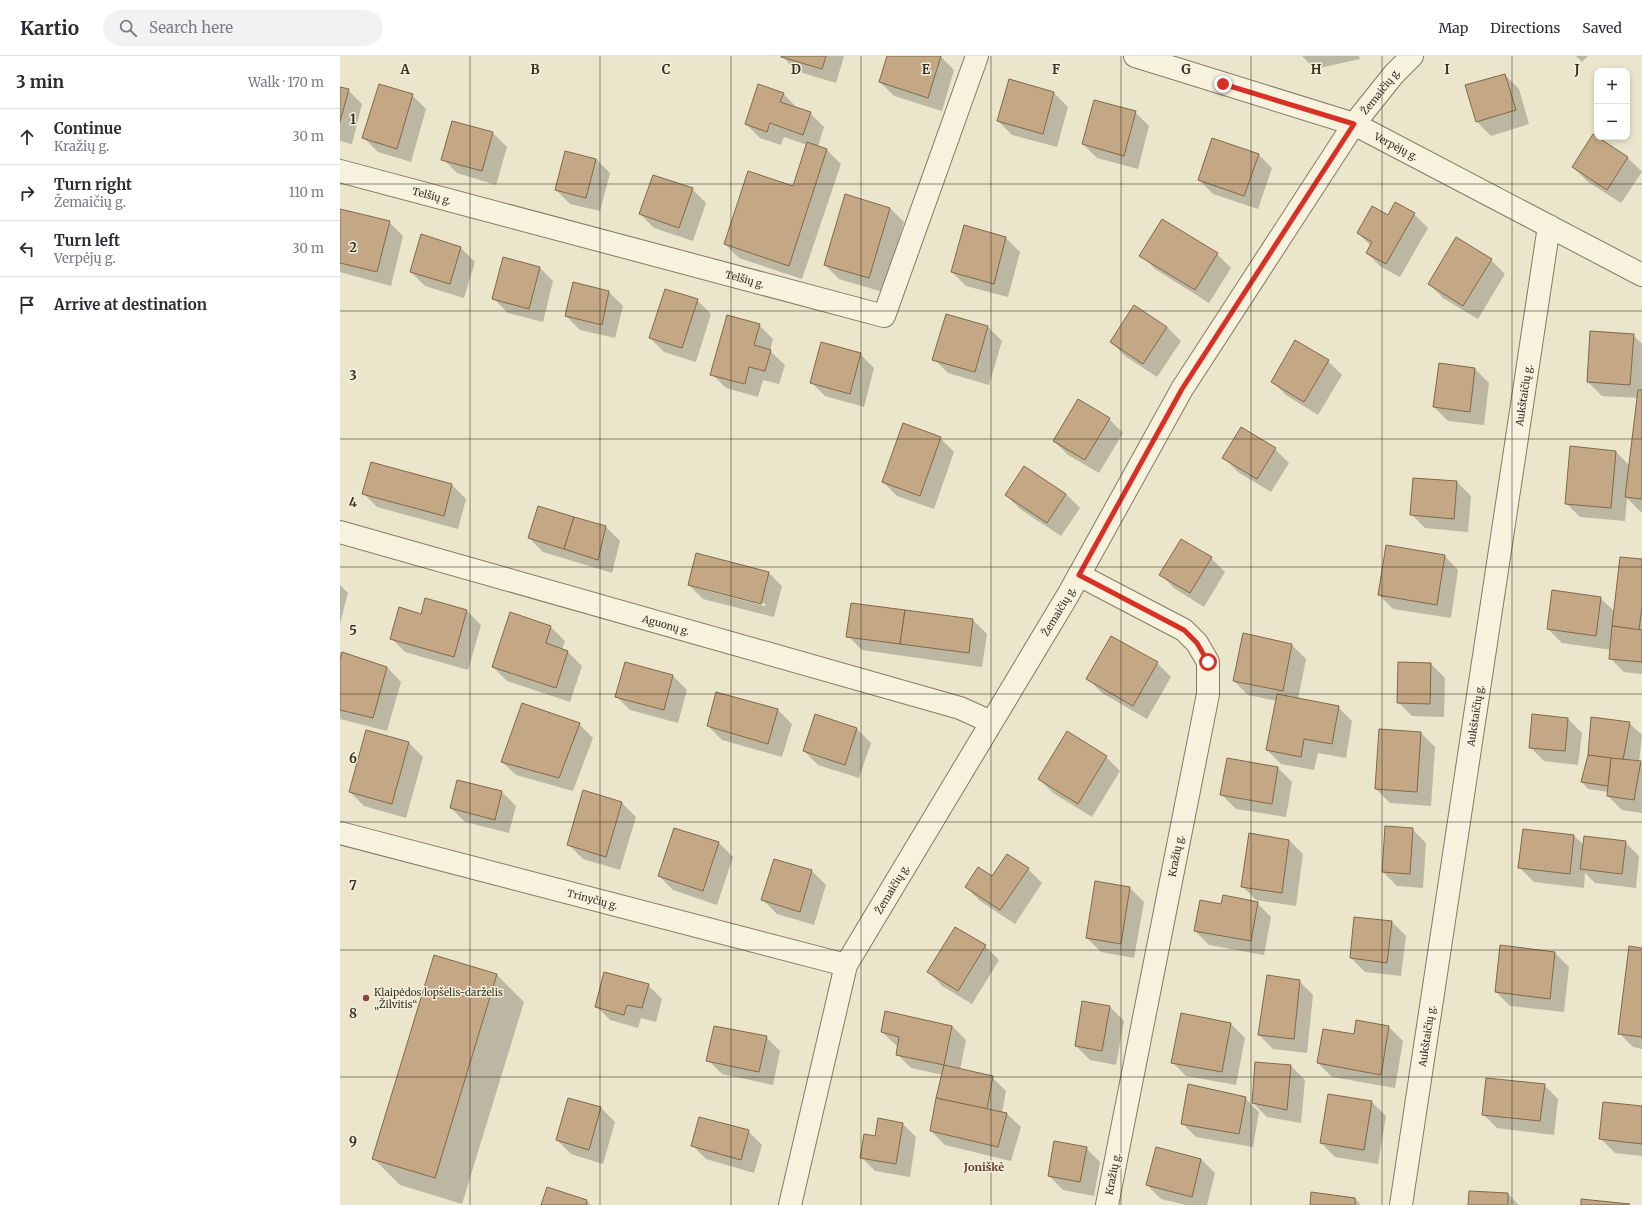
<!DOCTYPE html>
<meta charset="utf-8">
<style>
body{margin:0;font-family:Merriweather,serif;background:#f2f2f3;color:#2b2b33}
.controls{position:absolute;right:12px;top:12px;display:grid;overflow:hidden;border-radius:8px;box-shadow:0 2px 6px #0003}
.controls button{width:36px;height:36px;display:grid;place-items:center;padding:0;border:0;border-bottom:1px solid #e1e1e2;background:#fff;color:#2b2b33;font:20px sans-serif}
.stop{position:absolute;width:12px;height:12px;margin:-9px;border:3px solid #d93025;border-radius:50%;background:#fff}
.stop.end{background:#d93025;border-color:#fff;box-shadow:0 1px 4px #0008}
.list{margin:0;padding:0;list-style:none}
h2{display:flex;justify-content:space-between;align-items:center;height:52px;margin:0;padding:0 16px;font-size:17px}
h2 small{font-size:13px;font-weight:400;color:#7c7c81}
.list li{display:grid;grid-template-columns:26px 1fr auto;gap:12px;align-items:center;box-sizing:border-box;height:56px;padding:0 16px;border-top:1px solid #e1e1e2}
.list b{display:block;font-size:15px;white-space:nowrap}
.list p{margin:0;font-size:13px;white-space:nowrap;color:#7c7c81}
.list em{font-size:13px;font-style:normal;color:#7c7c81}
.icon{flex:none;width:22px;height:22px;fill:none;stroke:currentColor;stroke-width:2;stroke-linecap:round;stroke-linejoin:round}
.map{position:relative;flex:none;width:1302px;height:1149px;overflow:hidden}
header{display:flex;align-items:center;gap:24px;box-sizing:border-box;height:56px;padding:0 20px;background:#fff;border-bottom:1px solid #e1e1e2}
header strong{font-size:19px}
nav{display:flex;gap:22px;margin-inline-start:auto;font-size:14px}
.search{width:280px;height:36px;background:#f2f2f3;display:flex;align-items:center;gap:10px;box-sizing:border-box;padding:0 14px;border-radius:22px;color:#7c7c81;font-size:15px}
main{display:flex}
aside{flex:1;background:#fff}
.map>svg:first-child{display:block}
.shadow{fill:#0003;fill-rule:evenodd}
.building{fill:#c4a885;stroke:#826849}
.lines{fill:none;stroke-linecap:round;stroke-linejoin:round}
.street-casing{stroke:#857a61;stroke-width:24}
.street{stroke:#f6f2de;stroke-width:22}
.route{stroke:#d93025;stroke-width:5}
.grid{fill:none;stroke:#383023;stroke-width:1;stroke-opacity:0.55}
.poi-dot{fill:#8d4438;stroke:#f2efda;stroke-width:1.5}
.labels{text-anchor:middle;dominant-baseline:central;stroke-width:3;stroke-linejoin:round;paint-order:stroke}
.street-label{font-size:10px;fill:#383023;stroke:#f2efda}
.poi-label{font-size:10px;fill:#383023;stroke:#f2efda;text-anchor:start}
.neighbourhood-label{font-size:11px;font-weight:bold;fill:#5f3b27;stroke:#f2efda}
.grid-label{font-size:13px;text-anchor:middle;font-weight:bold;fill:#383023;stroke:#f2efda;stroke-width:3;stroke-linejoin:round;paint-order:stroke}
</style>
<header>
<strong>Kartio</strong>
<div class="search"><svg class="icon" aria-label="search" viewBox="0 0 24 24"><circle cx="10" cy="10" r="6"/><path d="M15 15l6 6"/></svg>Search here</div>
<nav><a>Map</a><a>Directions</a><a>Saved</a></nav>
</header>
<main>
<aside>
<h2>3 min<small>Walk · 170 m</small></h2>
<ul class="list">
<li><svg class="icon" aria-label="ahead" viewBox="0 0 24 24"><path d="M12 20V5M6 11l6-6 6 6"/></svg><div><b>Continue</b><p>Kražių g.</p></div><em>30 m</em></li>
<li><svg class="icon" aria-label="right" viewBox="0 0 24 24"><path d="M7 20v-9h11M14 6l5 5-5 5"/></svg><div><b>Turn right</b><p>Žemaičių g.</p></div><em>110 m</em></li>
<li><svg class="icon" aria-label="left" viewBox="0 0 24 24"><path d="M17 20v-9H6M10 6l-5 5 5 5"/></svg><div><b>Turn left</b><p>Verpėjų g.</p></div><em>30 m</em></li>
<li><svg class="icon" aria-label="arrive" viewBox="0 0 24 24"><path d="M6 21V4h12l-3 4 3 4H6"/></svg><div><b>Arrive at destination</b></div></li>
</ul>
</aside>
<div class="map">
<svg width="1302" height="1149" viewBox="0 0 1302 1149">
<rect width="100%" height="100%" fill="#eae5cb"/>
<g class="shadow">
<path d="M442 0H504L496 27 456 15Z"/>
<path d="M548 0H600L614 14 602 55 554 40 540 26Z"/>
<path d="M962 0H1019L1020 3 975 13Z"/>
<path d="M1236 0H1248L1242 6Z"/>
<path d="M1165 19 1179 33 1189 68 1151 80 1137 66Z"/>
<path d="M670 24 714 37 728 51 717 91 672 79 658 65Z"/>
<path d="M0 32 8 34 22 48 12 88 0 85Z"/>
<path d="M443 37 457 52 470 57 484 71 478 91 487 94 501 108 462 223 399 202 385 188 453 131 467 89 444 81 441 89 420 82 406 68Z"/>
<path d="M72 39 86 53 71 106 38 96 24 82Z"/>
<path d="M795 56 809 70 798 113 757 102 743 88Z"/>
<path d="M153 77 167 91 156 129 117 117 103 103Z"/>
<path d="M1253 80 1288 102 1302 116 1281 147 1247 125 1233 111Z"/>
<path d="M226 96 256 103 270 117 260 155 230 148 216 134Z"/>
<path d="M918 98 932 112 918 153 873 138 859 124Z"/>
<path d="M352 133 366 147 353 185 314 172 300 158Z"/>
<path d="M550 152 564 166 543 236 499 223 485 209Z"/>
<path d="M0 154 49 166 63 180 51 230 0 216Z"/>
<path d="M1074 158 1088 172 1060 221 1041 211 1027 197 1031 190 1018 177 1048 160Z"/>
<path d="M81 179 121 192 135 206 124 242 85 230 71 216Z"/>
<path d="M666 182 680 196 668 241 626 230 612 216Z"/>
<path d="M877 198 891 212 869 247 815 213 801 199Z"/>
<path d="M1151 204 1165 218 1138 263 1103 242 1089 228Z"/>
<path d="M199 211 213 225 203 266 168 257 154 243Z"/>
<path d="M233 228 269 236 283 250 275 282 240 274 226 260Z"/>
<path d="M357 244 371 258 356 306 324 296 310 282Z"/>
<path d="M419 269 433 283 430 295 445 309 439 328 423 324 418 341 386 332 372 318Z"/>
<path d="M648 271 662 285 649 329 608 317 594 303Z"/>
<path d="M827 271 841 285 817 321 785 300 771 286Z"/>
<path d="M1293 279 1302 288V457L1287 442 1285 465 1240 461 1226 447 1276 396 1290 410 1298 342 1262 340 1248 326Z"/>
<path d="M520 298 534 312 524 351 485 340 471 326Z"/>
<path d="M988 305 1002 319 978 359 946 339 932 325Z"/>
<path d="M1099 308 1135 313 1149 327 1144 369 1108 365 1094 351Z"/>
<path d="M769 363 783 377 759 417 728 399 714 385Z"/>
<path d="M600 382 614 396 594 453 557 440 543 426Z"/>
<path d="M935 393 949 407 931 436 898 416 884 402Z"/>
<path d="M1117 426 1131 440 1128 476 1085 472 1071 458Z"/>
<path d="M112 429 126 443 118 473 37 451 23 437Z"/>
<path d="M726 438 740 452 721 480 680 453 666 439Z"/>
<path d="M266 471 280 485 272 517 203 496 189 482Z"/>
<path d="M1104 499 1118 514 1111 562 1053 553 1039 539Z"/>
<path d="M871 502 885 516 864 551 834 532 820 518Z"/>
<path d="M1302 504V618L1284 616 1270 602 1271 594 1222 587 1208 573 1260 542 1275 556Z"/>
<path d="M428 516 442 530 434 561 363 543 349 529ZM364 532 426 548 425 550 364 534Z"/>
<path d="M0 529 8 537 0 567Z"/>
<path d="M127 555 141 569 128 614 65 596 51 582 81 559Z"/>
<path d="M633 564 647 578 642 611 522 594 508 580Z"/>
<path d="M211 571 225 585 222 594 228 596 242 610 230 646 167 625 153 611Z"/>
<path d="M904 579 952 589 966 603 958 643 998 651 1012 665 1006 702 978 697 974 714 941 708 927 694 937 645 908 639 894 625Z"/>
<path d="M0 596 47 611 61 626 47 675 0 663Z"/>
<path d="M285 607 333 620 347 634 338 667 290 654 276 640Z"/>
<path d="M817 607 831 621 807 663 762 637 748 623Z"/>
<path d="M1059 607 1091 608 1105 622 1104 661 1072 660 1058 646Z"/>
<path d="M438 654 452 668 442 701 382 684 368 670Z"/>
<path d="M1228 663 1242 677 1238 709 1204 705 1190 691Z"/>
<path d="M1289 667 1302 679 1299 706 1302 708V757L1282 754 1268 740 1269 736 1248 733 1242 726Z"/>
<path d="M239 668 253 682 233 735 176 719 162 706Z"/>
<path d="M517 673 531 687 519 722 478 709 464 695Z"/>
<path d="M1081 677 1095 691 1091 750 1050 747 1036 733Z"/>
<path d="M69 687 83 701 66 762 24 750 10 736Z"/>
<path d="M766 701 780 715 752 761 713 737 699 723Z"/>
<path d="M938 712 952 726 946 761 896 753 882 739Z"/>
<path d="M162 736 176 750 169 777 125 766 111 752Z"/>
<path d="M244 736 282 747 296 761 280 814 243 803 229 789Z"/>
<path d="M335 773 379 787 393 801 377 849 333 834 319 820Z"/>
<path d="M1072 773 1086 787 1083 832 1057 830 1043 816Z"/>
<path d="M1234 780 1244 789 1285 786 1299 800 1296 832 1255 827 1245 817 1244 832 1194 826 1180 812Z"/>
<path d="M949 784 963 798 956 850 916 844 902 830Z"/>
<path d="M688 813 702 827 675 868 640 845 626 831Z"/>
<path d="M472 815 486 829 474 869 437 858 423 844Z"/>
<path d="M790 832 804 846 794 902 761 896 747 882Z"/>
<path d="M917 847 931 861 924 899 869 889 855 875 882 849Z"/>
<path d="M1015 862 1052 866 1066 880 1061 920 1025 916 1011 902Z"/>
<path d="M645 890 659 904 632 948 602 930 589 916Z"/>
<path d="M1302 893V993L1293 991 1279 977Z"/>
<path d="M1215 897 1229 911 1224 956 1170 950 1156 936Z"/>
<path d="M95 900 157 919 184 946 122 1148 60 1129 34 1103Z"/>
<path d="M959 925 973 939 967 997 933 993 919 979Z"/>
<path d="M308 929 322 943 316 966 301 962 298 972 270 964 256 950Z"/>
<path d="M770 951 784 965 776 1009 750 1004 736 990Z"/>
<path d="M546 956 612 970 626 984 620 1014 652 1021 666 1035 662 1057 667 1058 681 1071 671 1105 605 1089 591 1075 603 1019 571 1012 557 998 558 991 542 976Z"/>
<path d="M1016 965 1049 971 1063 985 1055 1032 992 1021 978 1007 1014 980Z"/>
<path d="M891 968 905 982 896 1029 846 1020 832 1006Z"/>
<path d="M426 981 440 995 433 1029 382 1018 368 1004Z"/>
<path d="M916 1007 951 1010 965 1024 961 1067 927 1061 913 1047Z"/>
<path d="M1204 1029 1218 1043 1214 1079 1157 1072 1143 1058Z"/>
<path d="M905 1042 919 1056 913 1091 856 1081 842 1067Z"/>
<path d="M1032 1046 1046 1060 1038 1108 995 1101 981 1087Z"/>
<path d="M1302 1051V1100L1275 1097 1261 1083Z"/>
<path d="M261 1052 275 1066 263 1108 231 1098 217 1084Z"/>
<path d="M562 1067 576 1081 570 1121 535 1115 521 1101 536 1081Z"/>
<path d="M408 1075 422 1089 414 1117 366 1103 352 1089Z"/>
<path d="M746 1092 760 1106 754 1140 723 1134 709 1120Z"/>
<path d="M861 1103 875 1117 867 1149H846L821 1143 807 1129Z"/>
<path d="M1130 1136 1168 1138 1179 1149H1129Z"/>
<path d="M1015 1142 1021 1149H971Z"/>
<path d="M247 1145 251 1149H202Z"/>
</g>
<g class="building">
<path d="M441 0H486L482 13 441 1Z"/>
<path d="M547 0H601L588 42 539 26Z"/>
<path d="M1165 18 1176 54 1136 66 1125 29Z"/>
<path d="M669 23 714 36 703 78 657 65Z"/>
<path d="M39 28 73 38 57 93 22 82Z"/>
<path d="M418 28 444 37 440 46 471 56 463 79 430 67 427 76 405 68Z"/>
<path d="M0 31 9 33 0 66Z"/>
<path d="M754 44 796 55 784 100 742 88Z"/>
<path d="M112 65 153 76 142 115 101 104Z"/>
<path d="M1253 78 1288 101 1267 134 1232 111Z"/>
<path d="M872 82 919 98 904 140 858 124Z"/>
<path d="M467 86 487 93 449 210 384 188 408 115 453 130Z"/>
<path d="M225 95 256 103 246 142 215 134Z"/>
<path d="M313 119 353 132 339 172 299 158Z"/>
<path d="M505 138 550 152 529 222 484 209Z"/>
<path d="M1055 146 1075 157 1046 208 1026 197 1032 186 1017 177 1032 150 1048 159Z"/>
<path d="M0 153 50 165 37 216 0 207Z"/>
<path d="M822 163 878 197 855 234 799 200Z"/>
<path d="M624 169 666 181 654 228 611 216Z"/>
<path d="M81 178 121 191 110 228 70 216Z"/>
<path d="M1116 181 1152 203 1123 250 1088 228Z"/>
<path d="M163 201 200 211 189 253 152 243Z"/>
<path d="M233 226 269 235 262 269 225 260Z"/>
<path d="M325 233 358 243 342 292 309 282Z"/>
<path d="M794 249 827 271 803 308 770 286Z"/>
<path d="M606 258 648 270 635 316 592 304Z"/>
<path d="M387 259 420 268 414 289 431 294 425 315 409 311 405 328 370 319Z"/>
<path d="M1250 275 1294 278 1290 329 1247 326Z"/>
<path d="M955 284 989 304 964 346 931 326Z"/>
<path d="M481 286 521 297 510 338 470 327Z"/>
<path d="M1099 307 1135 312 1130 356 1093 351Z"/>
<path d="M1298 334H1302V443L1285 441Z"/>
<path d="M738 343 770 362 745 404 713 385Z"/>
<path d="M563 367 601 381 580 440 542 426Z"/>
<path d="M901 371 936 392 917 423 882 402Z"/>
<path d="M1230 390 1276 395 1271 452 1225 448Z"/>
<path d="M31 406 112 428 104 460 22 438Z"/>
<path d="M684 410 726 438 707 467 665 439Z"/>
<path d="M1073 422 1117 425 1114 463 1070 459Z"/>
<path d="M198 450 234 461 224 493 188 482Z"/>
<path d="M234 461 266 470 258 504 224 493Z"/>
<path d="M841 483 872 501 850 537 819 519Z"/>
<path d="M1046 489 1105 499 1097 549 1038 539Z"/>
<path d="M356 497 429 516 421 548 348 529Z"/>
<path d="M1280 501 1302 503V550L1299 574 1272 570Z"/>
<path d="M1212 534 1261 541 1256 580 1207 573Z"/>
<path d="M85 542 127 554 114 601 50 583 59 551 81 558Z"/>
<path d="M511 547 565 554 560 588 506 581Z"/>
<path d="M565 554 633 563 629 597 560 588Z"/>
<path d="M170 556 211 570 206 587 228 595 216 632 152 611Z"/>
<path d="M1272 570 1302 574V606L1269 603Z"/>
<path d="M903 577 952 588 943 635 893 625Z"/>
<path d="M771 580 818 606 793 650 746 623Z"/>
<path d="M2 596 47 611 33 662 0 654V605Z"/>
<path d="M285 606 333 619 324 654 275 641Z"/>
<path d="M1058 606 1091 607 1090 648 1057 647Z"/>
<path d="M376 636 438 653 428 688 367 670Z"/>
<path d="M937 638 999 650 992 688 964 683 961 701 926 694Z"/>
<path d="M182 647 240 667 219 722 161 706Z"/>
<path d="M475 658 517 672 505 709 463 695Z"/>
<path d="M1192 658 1228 662 1225 695 1189 692Z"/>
<path d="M1251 661 1290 666 1283 704 1248 699Z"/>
<path d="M1039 673 1081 676 1077 736 1035 733Z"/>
<path d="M26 674 69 686 52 748 9 736Z"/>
<path d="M727 675 767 700 738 748 698 723Z"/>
<path d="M1248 699 1271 702 1268 730 1241 726Z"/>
<path d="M887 702 938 711 932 748 880 739Z"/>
<path d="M1271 702 1301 705 1294 744 1267 740Z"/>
<path d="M117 724 162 735 155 764 110 752Z"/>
<path d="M243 734 282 746 266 801 227 789Z"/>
<path d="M1045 770 1073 772 1070 818 1042 816Z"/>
<path d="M334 772 379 786 363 835 318 820Z"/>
<path d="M1183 773 1234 779 1230 818 1178 812Z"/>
<path d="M909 777 949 784 942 837 901 831Z"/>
<path d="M1244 780 1286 785 1282 818 1240 813Z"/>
<path d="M667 798 689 812 660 854 625 831 638 811 652 820Z"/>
<path d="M434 803 472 814 460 856 421 844Z"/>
<path d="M755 825 790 831 781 888 746 882Z"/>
<path d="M883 839 918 846 911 885 854 875 860 844 881 848Z"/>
<path d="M1014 861 1052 865 1047 907 1010 902Z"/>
<path d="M615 871 646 889 618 935 587 916Z"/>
<path d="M1160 889 1215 896 1210 943 1155 936Z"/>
<path d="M1289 890 1302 892V981L1278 978Z"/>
<path d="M94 899 157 918 95 1122 32 1103Z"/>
<path d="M264 916 309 928 302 952 287 949 284 959 255 951Z"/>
<path d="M927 919 960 924 954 983 918 979Z"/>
<path d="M742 945 770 950 762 995 735 990Z"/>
<path d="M545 955 612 970 604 1009 556 999 559 981 541 976Z"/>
<path d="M841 957 891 967 882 1016 831 1007Z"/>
<path d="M1016 964 1049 970 1041 1019 977 1007 983 973 1014 978Z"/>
<path d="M374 970 427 980 419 1016 366 1005Z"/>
<path d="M915 1006 951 1009 947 1054 912 1047Z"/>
<path d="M604 1009 653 1020 647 1053 596 1042Z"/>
<path d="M1146 1022 1205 1028 1200 1065 1142 1059Z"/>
<path d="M848 1028 906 1041 899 1078 841 1068Z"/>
<path d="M988 1038 1032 1045 1024 1094 980 1087Z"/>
<path d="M228 1042 261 1051 249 1094 216 1084Z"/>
<path d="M596 1042 667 1057 658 1091 590 1075Z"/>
<path d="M1263 1046 1302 1050V1088L1259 1083Z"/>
<path d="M359 1061 409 1074 401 1104 351 1090Z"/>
<path d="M538 1062 563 1067 556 1108 520 1102 524 1078 535 1080Z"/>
<path d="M714 1085 747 1091 740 1126 708 1120Z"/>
<path d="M816 1091 861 1103 852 1141 806 1129Z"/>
<path d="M207 1131 247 1144 246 1149H201Z"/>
<path d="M1129 1135 1168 1137V1149H1128Z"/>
<path d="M971 1136 1015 1142V1149H970Z"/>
<path d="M1241 1143 1290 1148 1289 1149H1241Z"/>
</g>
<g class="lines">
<defs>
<g id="street">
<path id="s1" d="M795 0 1014 68 1302 219"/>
<path id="s2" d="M0 115 544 260 637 0"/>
<path id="s3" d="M0 476 620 652 651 666"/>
<path d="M739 519 844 574 857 587 868 606V638L767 1149"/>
<path id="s4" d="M0 777 506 909"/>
<path id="s5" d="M450 1149 506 909 728 539 842 333 1014 68 1054 18 1072 0"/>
<path id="s6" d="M1061 1149 1209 170"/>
</g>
</defs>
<use href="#street" class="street-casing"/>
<use href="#street" class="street"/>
</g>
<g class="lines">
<path class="route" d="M868 606 857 587 844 574 739 519 842 333 1014 68 883 28"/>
</g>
<path class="grid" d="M130 0V1149M260 0V1149M391 0V1149M521 0V1149M651 0V1149M781 0V1149M911 0V1149M1042 0V1149M1172 0V1149M0 128H1302M0 255H1302M0 383H1302M0 511H1302M0 638H1302M0 766H1302M0 894H1302M0 1021H1302"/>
<circle class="poi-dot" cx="26" cy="942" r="4"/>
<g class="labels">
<g class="street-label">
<text stroke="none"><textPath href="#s5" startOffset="1271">Žemaičių g.</textPath></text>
<text stroke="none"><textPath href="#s1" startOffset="277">Verpėjų g.</textPath></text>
<text stroke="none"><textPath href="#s2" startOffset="95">Telšių g.</textPath></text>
<text stroke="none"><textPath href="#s2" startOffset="419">Telšių g.</textPath></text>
<text stroke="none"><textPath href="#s6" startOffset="819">Aukštaičių g.</textPath></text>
<text stroke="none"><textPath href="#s5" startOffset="659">Žemaičių g.</textPath></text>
<text stroke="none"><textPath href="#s3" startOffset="339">Aguonų g.</textPath></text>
<text stroke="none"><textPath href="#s6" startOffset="495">Aukštaičių g.</textPath></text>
<text transform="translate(836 800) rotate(-79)">Kražių g.</text>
<text stroke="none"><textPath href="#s5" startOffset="335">Žemaičių g.</textPath></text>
<text stroke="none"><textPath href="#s4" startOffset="261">Trinyčių g.</textPath></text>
<text stroke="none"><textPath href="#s6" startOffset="171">Aukštaičių g.</textPath></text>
<text transform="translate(773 1118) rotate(-79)">Kražių g.</text>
</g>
<g class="poi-label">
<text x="34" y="936">Klaipėdos lopšelis-darželis<tspan x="34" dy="12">„Žilvitis“</tspan></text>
</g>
<g class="neighbourhood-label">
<text x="644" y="1111">Joniškė</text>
</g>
</g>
<g class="grid-label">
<text x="65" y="18">A</text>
<text x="195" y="18">B</text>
<text x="326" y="18">C</text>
<text x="456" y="18">D</text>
<text x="586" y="18">E</text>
<text x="716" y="18">F</text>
<text x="846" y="18">G</text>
<text x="976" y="18">H</text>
<text x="1107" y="18">I</text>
<text x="1237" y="18">J</text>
<text x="13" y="68">1</text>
<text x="13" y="196">2</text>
<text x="13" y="324">3</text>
<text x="13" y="451">4</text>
<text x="13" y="579">5</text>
<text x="13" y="707">6</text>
<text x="13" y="834">7</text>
<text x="13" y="962">8</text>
<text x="13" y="1090">9</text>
</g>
</svg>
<div class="controls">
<button>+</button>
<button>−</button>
</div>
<div class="stop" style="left:868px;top:606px"></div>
<div class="stop end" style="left:883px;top:28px"></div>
</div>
</main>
